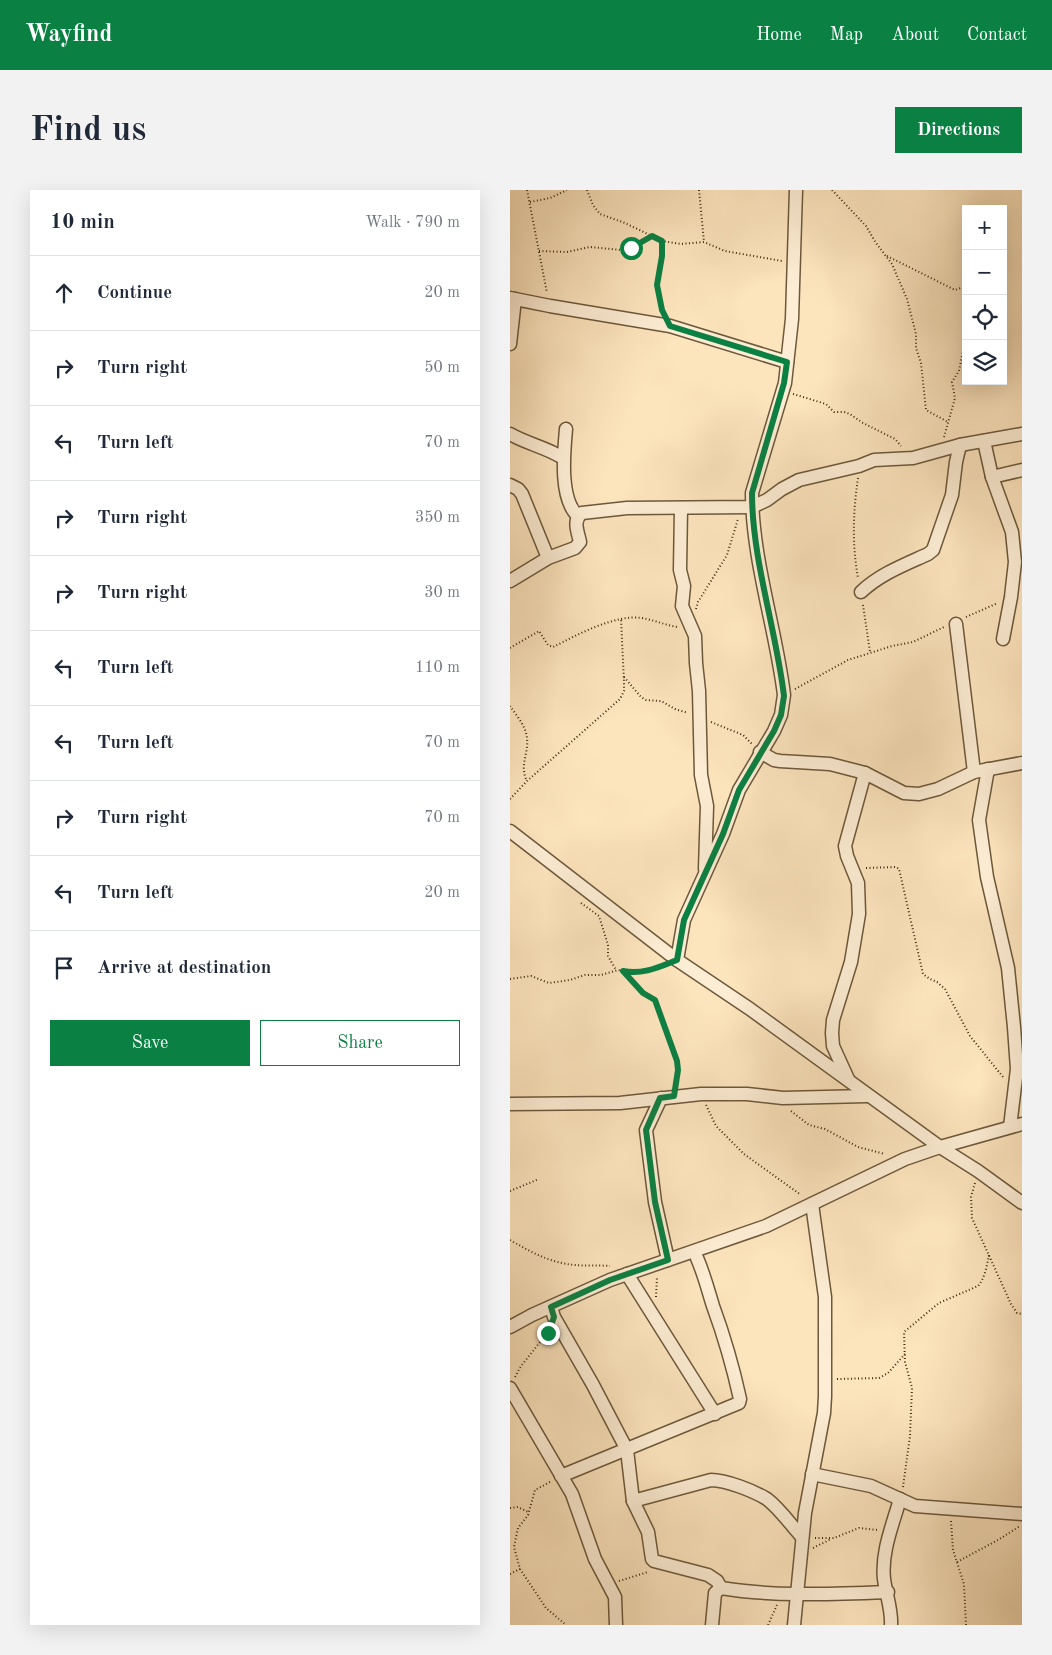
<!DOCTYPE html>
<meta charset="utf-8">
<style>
body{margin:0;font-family:"Old Standard TT",serif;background:#f2f2f3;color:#1f2937}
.controls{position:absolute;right:15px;top:15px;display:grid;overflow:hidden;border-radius:0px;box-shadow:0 5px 20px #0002}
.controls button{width:45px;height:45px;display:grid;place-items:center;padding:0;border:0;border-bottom:1px solid #e0e1e3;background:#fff;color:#1f2937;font:25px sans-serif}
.stop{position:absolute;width:15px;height:15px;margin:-11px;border:4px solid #0b8043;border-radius:50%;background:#fff}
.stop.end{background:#0b8043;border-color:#fff;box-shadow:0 1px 5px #0008}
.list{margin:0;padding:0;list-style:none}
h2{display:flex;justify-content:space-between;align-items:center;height:65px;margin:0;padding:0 20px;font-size:21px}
h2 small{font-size:16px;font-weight:400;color:#747a83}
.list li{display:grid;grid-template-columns:32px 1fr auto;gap:15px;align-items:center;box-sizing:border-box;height:75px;padding:0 20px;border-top:1px solid #e0e1e3}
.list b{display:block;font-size:19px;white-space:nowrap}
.list em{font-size:16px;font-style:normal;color:#747a83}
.actions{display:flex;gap:10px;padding:15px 20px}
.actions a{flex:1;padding:11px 0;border:1px solid #0b8043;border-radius:0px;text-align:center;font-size:18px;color:#0b8043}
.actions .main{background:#0b8043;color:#fff}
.icon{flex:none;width:28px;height:28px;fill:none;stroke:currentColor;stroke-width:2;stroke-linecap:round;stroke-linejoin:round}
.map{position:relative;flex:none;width:512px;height:1435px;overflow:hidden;border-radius:0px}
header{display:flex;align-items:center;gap:30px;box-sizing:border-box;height:70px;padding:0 25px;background:#0b8043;color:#fff}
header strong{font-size:24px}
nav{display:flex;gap:28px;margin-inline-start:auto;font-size:18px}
.intro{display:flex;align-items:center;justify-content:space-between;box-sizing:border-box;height:120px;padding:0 30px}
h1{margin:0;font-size:35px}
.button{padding:12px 22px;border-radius:0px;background:#0b8043;color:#fff;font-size:18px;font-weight:700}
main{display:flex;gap:30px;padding:0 30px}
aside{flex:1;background:#fff;border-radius:0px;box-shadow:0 5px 20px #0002}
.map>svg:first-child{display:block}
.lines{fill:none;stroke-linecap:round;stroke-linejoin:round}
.minor-casing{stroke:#6c583a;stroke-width:15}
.path{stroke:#3c290e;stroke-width:2;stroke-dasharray:1 2.5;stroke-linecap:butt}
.minor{stroke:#fdedd4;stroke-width:12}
.route{stroke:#0b8043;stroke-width:6}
</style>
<header>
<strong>Wayfind</strong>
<nav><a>Home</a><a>Map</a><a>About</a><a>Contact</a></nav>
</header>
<div class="intro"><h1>Find us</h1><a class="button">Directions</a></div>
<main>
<aside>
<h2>10 min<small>Walk · 790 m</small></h2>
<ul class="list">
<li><svg class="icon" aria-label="ahead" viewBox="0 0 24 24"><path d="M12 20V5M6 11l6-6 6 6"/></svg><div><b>Continue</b></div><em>20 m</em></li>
<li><svg class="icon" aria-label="right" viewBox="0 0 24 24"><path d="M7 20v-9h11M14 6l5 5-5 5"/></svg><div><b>Turn right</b></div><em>50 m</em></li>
<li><svg class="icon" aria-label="left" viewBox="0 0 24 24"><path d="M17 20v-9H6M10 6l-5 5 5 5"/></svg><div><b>Turn left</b></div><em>70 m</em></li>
<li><svg class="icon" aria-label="right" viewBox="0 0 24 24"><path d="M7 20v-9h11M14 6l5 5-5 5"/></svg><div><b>Turn right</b></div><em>350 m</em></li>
<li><svg class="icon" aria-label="right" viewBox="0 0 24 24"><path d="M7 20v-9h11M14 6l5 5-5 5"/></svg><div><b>Turn right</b></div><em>30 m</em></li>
<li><svg class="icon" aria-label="left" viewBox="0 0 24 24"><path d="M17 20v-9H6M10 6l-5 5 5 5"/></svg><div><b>Turn left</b></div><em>110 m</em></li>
<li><svg class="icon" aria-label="left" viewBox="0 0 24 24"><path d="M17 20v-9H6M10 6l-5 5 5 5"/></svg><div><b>Turn left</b></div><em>70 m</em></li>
<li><svg class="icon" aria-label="right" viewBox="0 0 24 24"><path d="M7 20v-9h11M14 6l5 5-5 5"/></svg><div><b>Turn right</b></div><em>70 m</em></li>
<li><svg class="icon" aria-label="left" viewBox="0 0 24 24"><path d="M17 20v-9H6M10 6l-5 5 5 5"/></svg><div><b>Turn left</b></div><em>20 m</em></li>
<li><svg class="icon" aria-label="arrive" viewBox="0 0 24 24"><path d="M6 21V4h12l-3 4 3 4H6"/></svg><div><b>Arrive at destination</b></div></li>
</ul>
<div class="actions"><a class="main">Save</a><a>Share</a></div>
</aside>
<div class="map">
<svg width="512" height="1435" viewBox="0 0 512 1435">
<rect width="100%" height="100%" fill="#fce4bd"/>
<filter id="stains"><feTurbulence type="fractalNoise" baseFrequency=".004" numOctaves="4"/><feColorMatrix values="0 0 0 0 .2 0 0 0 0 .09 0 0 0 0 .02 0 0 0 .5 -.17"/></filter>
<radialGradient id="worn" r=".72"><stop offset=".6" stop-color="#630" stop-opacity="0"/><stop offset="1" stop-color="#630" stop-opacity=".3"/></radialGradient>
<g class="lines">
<defs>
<g id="minor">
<path d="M0 108 40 116 160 136 277 172"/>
<path d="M0 154 5 109"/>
<path d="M56 239C54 262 49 309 68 326"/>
<path d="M0 244C17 254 36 257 53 268"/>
<path d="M474 251 482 287 502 342 505 372 501 407 493 449"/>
<path d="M482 287 512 280"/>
<path d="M0 295 8 299 12 304 38 368"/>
<path d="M171 318 170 380 174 396 172 416 185 446 186 473 189 501 191 585 197 616 195 679"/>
<path d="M0 391 38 368 65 358 70 352C68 342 62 330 72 323L117 318 242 317 257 310 272 299 289 290 349 276 364 270 403 268 450 255 512 244"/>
<path d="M351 402C370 384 394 375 418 364L423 360 442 305 446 272 450 255"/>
<path d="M446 434 464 582"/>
<path d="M250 562 264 570 270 571 320 574 355 583 394 603 409 604 428 599 464 582 512 573"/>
<path d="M478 579 469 630 477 687 498 778 504 837 507 879 500 937"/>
<path d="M0 641 167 770 240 819 430 957 468 981 512 1013"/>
<path d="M167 770 174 730 213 644 229 600 264 541 271 525 274 505C266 439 242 369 242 303L275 193 282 129 286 0"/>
<path d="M338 889 323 856 322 843 323 830 341 772 349 724 348 693 337 666 335 656 355 583"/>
<path d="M151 908 136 940 145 1012 158 1070"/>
<path d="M0 914 110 913 191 904H237L273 908 357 906"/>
<path d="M117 1084 205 1224"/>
<path d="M41 1117 44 1127 83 1195 117 1260 123 1311 138 1342 142 1369 144 1371 198 1385 207 1391 211 1398"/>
<path d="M0 1137 22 1125 100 1090 256 1036 395 969 430 957 512 934"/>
<path d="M0 1198 62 1304 85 1369 105 1407 106 1435"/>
<path d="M302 1284 361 1296 405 1316 512 1324"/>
<path d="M51 1286 229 1213 230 1209C223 1177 214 1146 203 1116 198 1100 194 1084 187 1068"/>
<path d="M123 1311 201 1290C216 1290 244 1301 257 1309 270 1319 281 1335 292 1347"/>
<path d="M202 1435 205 1403 211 1398C266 1407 322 1404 378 1402"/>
<path d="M284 1435 295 1323 314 1223 315 1206V1107L302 1014"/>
<path d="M381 1435C382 1419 376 1405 374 1389 371 1362 383 1334 390 1309"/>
</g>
</defs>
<use href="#minor" class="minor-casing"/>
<g class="path">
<path d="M17 0 37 103"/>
<path d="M77 0 83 15 90 24 115 33 152 51 171 54 194 52 215 61 272 71"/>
<path d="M189 0 194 52"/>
<path d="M322 0 356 36 366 53 382 74 397 109 406 144V158L411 173 416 220 438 232"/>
<path d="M20 12 40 8 57 0"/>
<path d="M152 51C152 77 143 97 153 122"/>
<path d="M29 61 57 62 80 57 112 60 126 56 142 46"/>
<path d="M377 66 445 100 456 96"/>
<path d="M283 204 316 214 324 222H334L340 224 353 233 385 249 391 256"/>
<path d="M434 247 445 208 442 192 449 181 456 146"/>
<path d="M348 288C343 322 342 354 348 388"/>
<path d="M353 415 360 462"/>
<path d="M186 419 188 412 217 365 228 329"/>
<path d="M456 427 488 413"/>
<path d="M0 458 29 441 38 455 43 457C67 445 105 424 132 428 144 430 155 435 167 437"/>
<path d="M114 487 131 507 136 510 151 511 165 519 178 523"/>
<path d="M285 499 338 470 382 456 403 452 434 437"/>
<path d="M0 516C6 525 16 536 17 548 19 563 9 576 17 591"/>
<path d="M201 532 233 545 243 555"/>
<path d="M0 609 17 591 110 509 114 501V492L111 429"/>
<path d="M356 678 386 677 389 679 413 784 420 789 427 792 435 799 460 846 493 887"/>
<path d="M71 713 89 726 98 755V766L106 780"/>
<path d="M114 782 133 803 145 810 167 871 168 880 165 894"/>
<path d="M0 789 21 786 39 793 60 790 75 785H91L108 780 121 783 136 782 153 776"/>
<path d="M196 915 206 936 234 964 291 1005"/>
<path d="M281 921 299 935 315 939 348 957 375 964"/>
<path d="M465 993 461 1007 462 1028 501 1114 507 1123 512 1124"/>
<path d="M0 1001 29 989"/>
<path d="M0 1050C21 1062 40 1073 65 1075 76 1076 88 1075 100 1076"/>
<path d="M146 1107 147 1087"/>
<path d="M5 1187 11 1176 39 1141"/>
<path d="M327 1189 369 1188 378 1183 395 1164"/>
<path d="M40 1292 25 1300 18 1325 8 1338 4 1357 10 1379 36 1418 56 1435"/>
<path d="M393 1297 400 1246 402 1198 395 1172 394 1142 429 1113 468 1096C475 1088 477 1075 479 1065"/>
<path d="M0 1318 8 1317 18 1322"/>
<path d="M441 1331 443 1360 454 1394 456 1435"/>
<path d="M305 1348H324L349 1338 368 1340"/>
<path d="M303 1358 321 1349"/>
<path d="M447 1372 488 1350 510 1336"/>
<path d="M0 1384 10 1379"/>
<path d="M109 1391 138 1382"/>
<path d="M258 1435 267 1415"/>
</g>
<use href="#minor" class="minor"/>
</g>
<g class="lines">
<path class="route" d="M38 1143 44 1127 41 1117 100 1090 158 1070 145 1012 136 940 150 908 164 906 168 880 167 871 145 810 133 803 113 781C133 785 149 777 167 770L174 730 213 644 229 600 264 541 271 525 274 506C266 439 242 369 242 303L274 193 277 172 160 136 152 120 147 95 152 66V51L142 46 121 58"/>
</g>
<rect width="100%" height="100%" filter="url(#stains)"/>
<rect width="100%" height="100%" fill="url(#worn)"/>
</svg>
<div class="controls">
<button>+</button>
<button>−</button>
<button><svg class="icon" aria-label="locate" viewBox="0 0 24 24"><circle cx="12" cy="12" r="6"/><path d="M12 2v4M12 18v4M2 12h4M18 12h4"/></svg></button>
<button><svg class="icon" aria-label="layers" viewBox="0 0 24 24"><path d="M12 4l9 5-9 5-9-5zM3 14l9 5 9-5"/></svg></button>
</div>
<div class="stop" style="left:121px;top:58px"></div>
<div class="stop end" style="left:38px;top:1143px"></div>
</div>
</main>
